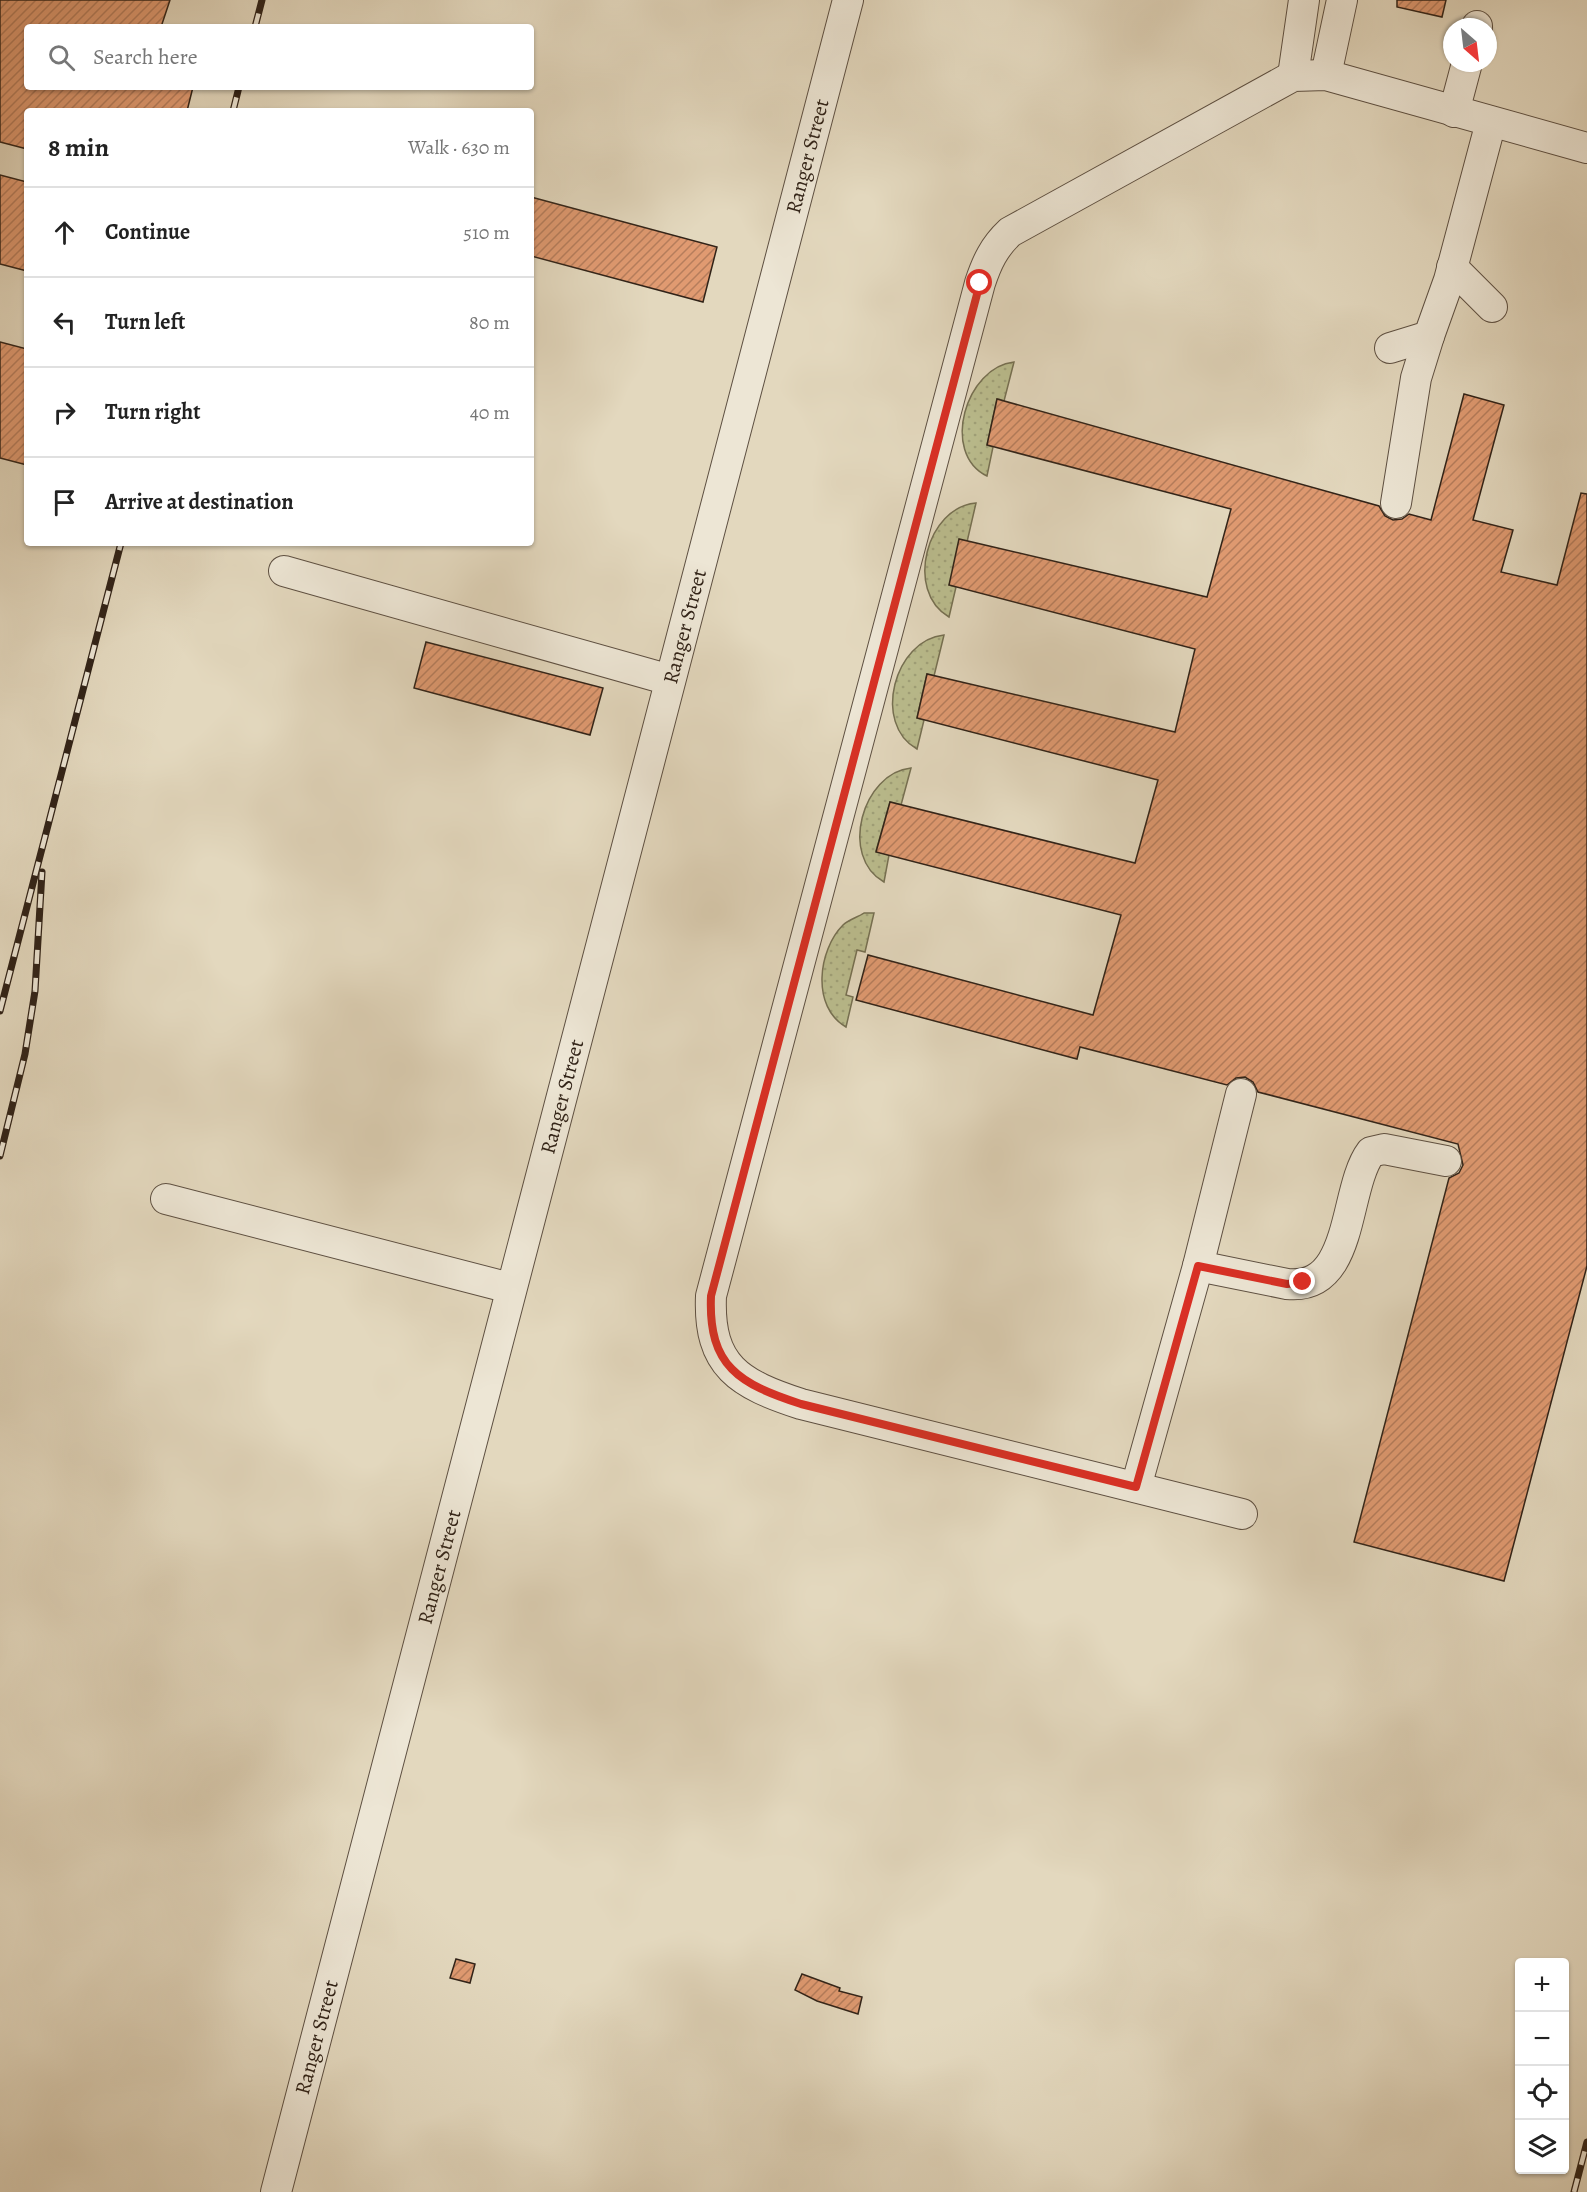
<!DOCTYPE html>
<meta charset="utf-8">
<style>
body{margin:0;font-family:Alegreya,serif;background:#f2f2f2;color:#222}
.controls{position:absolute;right:18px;bottom:18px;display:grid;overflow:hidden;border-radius:6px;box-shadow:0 2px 4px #0004}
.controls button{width:54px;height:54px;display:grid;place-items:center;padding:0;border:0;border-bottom:2px solid #e0e0e0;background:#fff;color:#222;font:30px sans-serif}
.compass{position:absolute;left:1443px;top:18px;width:54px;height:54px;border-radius:50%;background:#fff;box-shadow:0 2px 4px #0004;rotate:152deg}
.stop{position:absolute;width:18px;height:18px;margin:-14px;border:4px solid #d93025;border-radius:50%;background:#fff}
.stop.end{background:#d93025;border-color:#fff;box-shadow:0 2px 6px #0008}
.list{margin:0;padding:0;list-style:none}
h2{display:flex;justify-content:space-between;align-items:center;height:78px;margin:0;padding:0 24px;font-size:26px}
h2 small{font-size:20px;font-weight:400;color:#767676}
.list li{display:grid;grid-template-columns:39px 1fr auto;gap:18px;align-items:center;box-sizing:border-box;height:90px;padding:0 24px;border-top:2px solid #e0e0e0}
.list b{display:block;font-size:22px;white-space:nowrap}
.list em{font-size:20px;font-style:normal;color:#767676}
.icon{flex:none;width:33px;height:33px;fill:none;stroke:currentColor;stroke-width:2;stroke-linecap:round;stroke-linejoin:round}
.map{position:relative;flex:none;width:1587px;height:2192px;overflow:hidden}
.search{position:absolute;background:#fff;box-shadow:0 2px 4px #0004;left:24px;top:24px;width:510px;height:66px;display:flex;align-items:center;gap:15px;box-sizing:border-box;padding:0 21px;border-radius:6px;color:#767676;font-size:22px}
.panel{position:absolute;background:#fff;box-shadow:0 2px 4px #0004;left:24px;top:108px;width:510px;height:438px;border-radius:6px}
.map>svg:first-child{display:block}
.grass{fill:url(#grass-dots);stroke:#767052;stroke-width:1.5}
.building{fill:url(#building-hatch);stroke:#312318;stroke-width:1.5}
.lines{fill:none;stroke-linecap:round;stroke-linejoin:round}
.minor-casing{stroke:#5e5042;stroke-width:32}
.minor{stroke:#ede6d5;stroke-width:30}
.rail-casing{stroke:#312318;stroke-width:7}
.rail{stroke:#ede6d5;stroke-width:4.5;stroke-dasharray:14;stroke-linecap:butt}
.route{stroke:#d93025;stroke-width:8}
.labels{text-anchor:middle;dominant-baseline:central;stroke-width:5;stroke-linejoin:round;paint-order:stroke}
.street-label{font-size:21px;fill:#312318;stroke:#ede6d5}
</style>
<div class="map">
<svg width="1587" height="2192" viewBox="0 0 1587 2192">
<defs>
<pattern id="grass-dots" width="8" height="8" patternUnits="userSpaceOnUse" patternTransform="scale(1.5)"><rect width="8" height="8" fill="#babc8d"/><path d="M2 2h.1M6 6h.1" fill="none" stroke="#a0a179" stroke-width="1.8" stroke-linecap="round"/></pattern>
<pattern id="building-hatch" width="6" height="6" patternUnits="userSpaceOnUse" patternTransform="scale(1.5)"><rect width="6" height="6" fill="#e09a71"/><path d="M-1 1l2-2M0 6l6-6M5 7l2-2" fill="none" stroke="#b67d5c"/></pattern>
</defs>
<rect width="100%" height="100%" fill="#e3d8be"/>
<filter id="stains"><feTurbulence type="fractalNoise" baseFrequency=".00333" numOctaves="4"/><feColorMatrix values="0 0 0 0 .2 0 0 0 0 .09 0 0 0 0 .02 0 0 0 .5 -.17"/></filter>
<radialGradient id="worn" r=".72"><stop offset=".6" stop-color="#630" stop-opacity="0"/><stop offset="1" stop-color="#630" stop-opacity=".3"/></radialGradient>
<g class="grass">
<path d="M1014 362 1004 401 997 399 987 445 993 447 987 476C940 453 966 367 1014 362Z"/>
<path d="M976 503 967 542 949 585 956 587 949 617C904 591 927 507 976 503Z"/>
<path d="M944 635 934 676 927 674 917 718 924 720 917 749C872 724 894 640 944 635Z"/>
<path d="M911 768 901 805 890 802 876 851 889 855 884 882C839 857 862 773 911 768Z"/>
<path d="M864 913H874L865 952 857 950 846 995 853 997 846 1027C811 1007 818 950 843 925 848 920 858 917 864 913Z"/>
</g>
<g class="building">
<path d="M0 0H170L161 27H27V87H193L187 111H27V149L0 142Z"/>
<path d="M1397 0H1446L1442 17 1397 7Z"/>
<path d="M0 175 27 182V271L0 264Z"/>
<path d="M531 197 717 247 703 302 531 256Z"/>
<path d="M0 342 27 349V465L0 458Z"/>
<path d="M1464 394 1504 405 1473 520 1513 530 1501 572 1557 585 1581 493 1587 494V1266L1504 1581 1354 1542 1449 1178 1459 1173 1463 1165 1458 1144 1258 1092 1253 1082 1245 1077 1236 1078 1227 1085 1080 1047 1077 1059 856 1000 868 955 1093 1015 1121 915 876 852 890 802 1135 863 1158 780 917 718 927 674 1175 732 1195 649 949 585 959 539 1207 597 1231 509 987 445 997 399 1379 506 1385 516 1393 520 1402 519 1409 514 1431 520Z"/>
<path d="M426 642 603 688 590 735 414 688Z"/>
<path d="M456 1959 475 1964 470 1983 450 1978Z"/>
<path d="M802 1974 840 1988 839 1991 862 1997 858 2014 817 2001 795 1990Z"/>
</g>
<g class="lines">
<defs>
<g id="minor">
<path d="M1477 27V26"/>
<path d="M1326 75 1342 0"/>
<path d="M1293 76 1304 0"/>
<path d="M1454 112 1467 63"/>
<path d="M1452 267 1492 307"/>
<path d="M1390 348 1429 336 1449 280 1491 122"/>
<path d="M1396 503 1416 378 1429 336"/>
<path d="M284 571 670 680"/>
<path d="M166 1199 510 1288"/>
<path d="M1198 1266 1287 1284C1355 1291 1343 1189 1371 1152L1384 1149 1446 1161"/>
<path d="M1136 1487 1198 1266 1241 1094"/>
<path d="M1242 1514 801 1404C740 1384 708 1367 711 1296L980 283C987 262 994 247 1010 232L1293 76 1326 75 1587 148"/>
<path id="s1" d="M276 2192 848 0"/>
</g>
</defs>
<use href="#minor" class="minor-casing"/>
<use href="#minor" class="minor"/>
<defs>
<g id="rail">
<path d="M255 27 262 0"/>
<path d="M233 111 239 87"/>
<path d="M0 1011 121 543"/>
<path d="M0 1156 25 1054 35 991 42 872"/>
<path d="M1574 2192 1587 2142"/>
</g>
</defs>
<use href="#rail" class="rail-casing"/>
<use href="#rail" class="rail"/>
</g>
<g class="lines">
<path class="route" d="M980 283 711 1296C708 1367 740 1384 801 1404L1136 1487 1198 1266 1287 1284 1303 1282"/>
</g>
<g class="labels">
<g class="street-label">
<text stroke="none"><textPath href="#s1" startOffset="2104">Ranger Street</textPath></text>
<text stroke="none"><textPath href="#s1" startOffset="1618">Ranger Street</textPath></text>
<text stroke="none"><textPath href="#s1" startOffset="1132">Ranger Street</textPath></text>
<text stroke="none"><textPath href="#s1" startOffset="646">Ranger Street</textPath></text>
<text stroke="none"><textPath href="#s1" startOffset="160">Ranger Street</textPath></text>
</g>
</g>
<rect width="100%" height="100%" filter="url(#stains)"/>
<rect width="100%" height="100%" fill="url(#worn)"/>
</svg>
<div class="controls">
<button>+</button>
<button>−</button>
<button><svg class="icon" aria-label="locate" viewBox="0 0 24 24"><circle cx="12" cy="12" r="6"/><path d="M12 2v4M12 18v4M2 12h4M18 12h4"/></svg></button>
<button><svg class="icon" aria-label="layers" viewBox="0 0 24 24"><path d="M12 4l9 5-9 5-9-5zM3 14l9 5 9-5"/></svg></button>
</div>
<svg class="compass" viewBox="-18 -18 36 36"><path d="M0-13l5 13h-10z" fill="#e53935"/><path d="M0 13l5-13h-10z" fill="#767676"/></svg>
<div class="stop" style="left:980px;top:283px"></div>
<div class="stop end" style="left:1303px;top:1282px"></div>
<div class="search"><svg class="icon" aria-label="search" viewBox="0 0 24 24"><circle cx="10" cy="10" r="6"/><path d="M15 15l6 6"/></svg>Search here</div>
<section class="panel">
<h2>8 min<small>Walk · 630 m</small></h2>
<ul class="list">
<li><svg class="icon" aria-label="ahead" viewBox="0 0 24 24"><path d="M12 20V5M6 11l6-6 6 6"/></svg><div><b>Continue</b></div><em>510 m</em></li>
<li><svg class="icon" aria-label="left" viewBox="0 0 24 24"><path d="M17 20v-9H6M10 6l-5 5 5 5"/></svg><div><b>Turn left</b></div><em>80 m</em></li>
<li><svg class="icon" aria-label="right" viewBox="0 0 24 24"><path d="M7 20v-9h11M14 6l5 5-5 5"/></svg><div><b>Turn right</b></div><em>40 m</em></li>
<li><svg class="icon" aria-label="arrive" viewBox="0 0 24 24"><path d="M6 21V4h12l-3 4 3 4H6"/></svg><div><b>Arrive at destination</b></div></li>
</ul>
</section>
</div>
